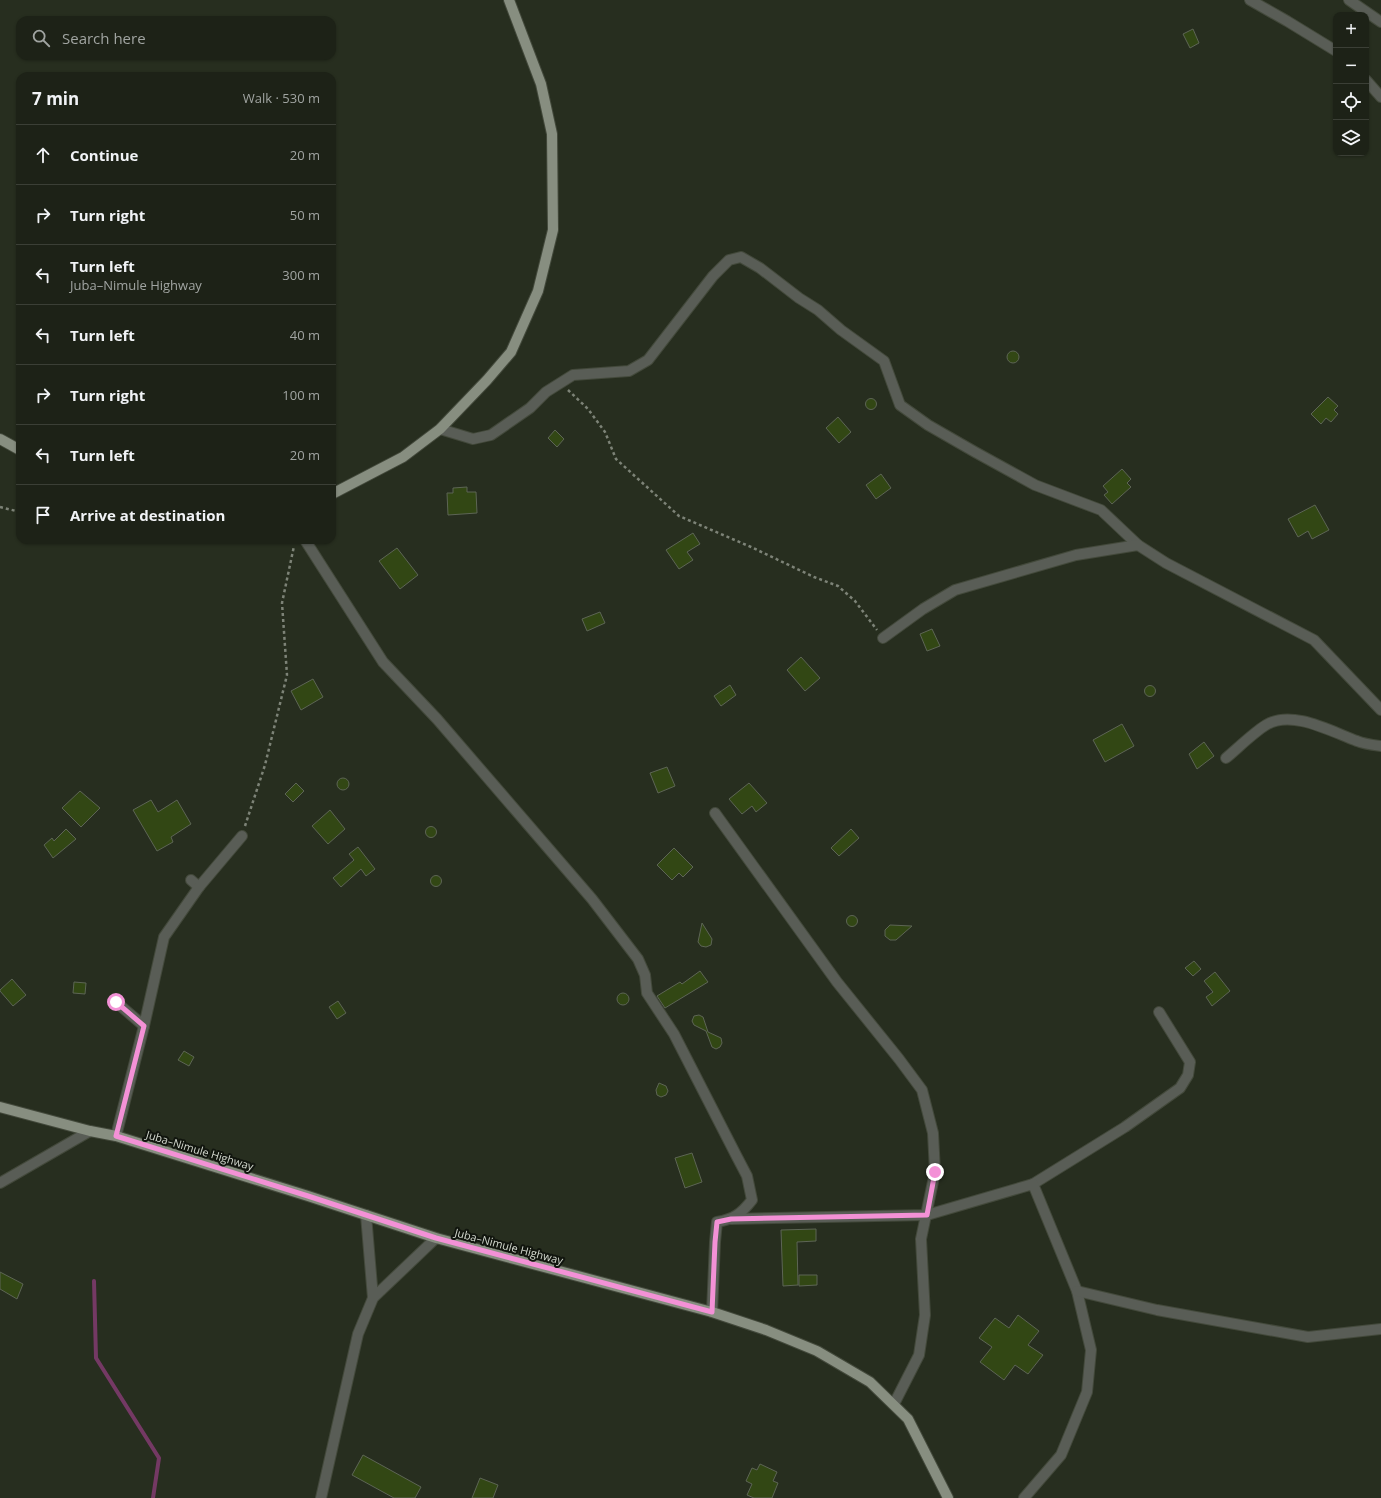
<!DOCTYPE html>
<meta charset="utf-8">
<style>
body{margin:0;font-family:"Open Sans",sans-serif;background:#2a2f24;color:#f1f3f6}
.controls{position:absolute;right:12px;top:12px;display:grid;overflow:hidden;border-radius:8px;box-shadow:0 1px 3px #0004}
.controls button{width:36px;height:36px;display:grid;place-items:center;padding:0;border:0;border-bottom:1px solid #3b3f36;background:#1d2217;color:#f1f3f6;font:20px sans-serif}
.stop{position:absolute;width:12px;height:12px;margin:-9px;border:3px solid #f391d6;border-radius:50%;background:#fff}
.stop.end{background:#f391d6;border-color:#fff;box-shadow:0 1px 4px #0008}
.list{margin:0;padding:0;list-style:none}
h2{display:flex;justify-content:space-between;align-items:center;height:52px;margin:0;padding:0 16px;font-size:17px}
h2 small{font-size:13px;font-weight:400;color:#a0a4a1}
.list li{display:grid;grid-template-columns:26px 1fr auto;gap:12px;align-items:center;box-sizing:border-box;height:60px;padding:0 16px;border-top:1px solid #3b3f36}
.list b{display:block;font-size:15px;white-space:nowrap}
.list p{margin:0;font-size:13px;white-space:nowrap;color:#a0a4a1}
.list em{font-size:13px;font-style:normal;color:#a0a4a1}
.icon{flex:none;width:22px;height:22px;fill:none;stroke:currentColor;stroke-width:2;stroke-linecap:round;stroke-linejoin:round}
.map{position:relative;flex:none;width:1381px;height:1498px;overflow:hidden}
.search{position:absolute;background:#1d2217;box-shadow:0 1px 3px #0004;left:16px;top:16px;width:320px;height:44px;display:flex;align-items:center;gap:10px;box-sizing:border-box;padding:0 14px;border-radius:12px;color:#a0a4a1;font-size:15px}
.panel{position:absolute;background:#1d2217;box-shadow:0 1px 3px #0004;left:16px;top:72px;width:320px;height:472px;border-radius:12px}
.map>svg:first-child{display:block}
.lines{fill:none;stroke-linecap:round;stroke-linejoin:round}
.stream{stroke:#743964;stroke-width:4}
.building{fill:#324714;stroke:#5d6555}
.minor-casing{stroke:#43493b;stroke-width:12}
.primary-casing{stroke:#43493b;stroke-width:12}
.path{stroke:#7d8377;stroke-width:2.5;stroke-dasharray:3 3;stroke-linecap:butt}
.minor{stroke:#595d56;stroke-width:10}
.primary{stroke:#878e80;stroke-width:10}
.route{stroke:#f391d6;stroke-width:5}
.labels{text-anchor:middle;dominant-baseline:central;stroke-width:4;stroke-linejoin:round;paint-order:stroke}
.street-label{font-size:11px;fill:#d4d9cf;stroke:#11150e}
</style>
<div class="map">
<svg width="1381" height="1498" viewBox="0 0 1381 1498">
<rect width="100%" height="100%" fill="#272e1f"/>
<g class="lines">
<path class="stream" d="M94 1281 96 1358 159 1458 153 1498"/>
</g>
<g class="building">
<path d="M1193 29 1199 43 1190 48 1183 34Z"/>
<circle cx="1013" cy="357" r="6"/>
<path d="M1328 397 1338 406 1334 410 1338 414 1331 422 1326 418 1321 424 1311 414Z"/>
<circle cx="871" cy="404" r="5.5"/>
<path d="M838 417 851 432 839 443 826 428Z"/>
<path d="M555 430 564 439 557 447 548 438Z"/>
<path d="M1122 469 1131 479 1127 483 1131 487 1112 504 1104 495 1108 492 1103 486Z"/>
<path d="M881 474 891 488 876 499 866 485Z"/>
<path d="M467 487V492H476L477 513 448 515 447 493H453V488Z"/>
<path d="M1315 505 1329 530 1312 539 1308 531 1298 537 1288 519Z"/>
<path d="M693 533 700 544 687 552 693 560 679 569 666 550Z"/>
<path d="M397 548 418 575 400 589 379 561Z"/>
<path d="M600 612 605 623 587 631 582 619Z"/>
<path d="M932 629 940 646 927 651 920 634Z"/>
<path d="M801 657 820 678 805 691 787 670Z"/>
<path d="M313 679 323 697 301 710 291 691Z"/>
<path d="M730 685 736 695 721 706 714 696Z"/>
<circle cx="1150" cy="691" r="5.5"/>
<path d="M1122 724 1134 746 1105 762 1093 740Z"/>
<path d="M1204 742 1214 756 1197 769 1189 754Z"/>
<path d="M667 767 675 786 658 793 650 773Z"/>
<circle cx="343" cy="784" r="6"/>
<path d="M296 783 304 791 293 802 285 794Z"/>
<path d="M749 783 767 803 756 812 752 806 742 814 729 799Z"/>
<path d="M80 791 100 808 81 827 62 808Z"/>
<path d="M151 800 158 812 177 800 191 824 171 837 173 842 157 851 133 810Z"/>
<path d="M330 810 345 829 328 844 312 826Z"/>
<circle cx="431" cy="832" r="5.5"/>
<path d="M66 829 76 839 53 858 44 845 52 838 54 841Z"/>
<path d="M851 829 859 838 839 856 831 848Z"/>
<path d="M358 847 375 869 366 876 361 869 341 887 333 878 354 860 349 854Z"/>
<path d="M674 848 693 867 683 877 679 873 672 880 657 865Z"/>
<circle cx="436" cy="881" r="5.5"/>
<circle cx="852" cy="921" r="5.5"/>
<path d="M702 923 712 939 711 945 706 947 701 946 698 942Z"/>
<path d="M890 925 912 926 896 940H890L885 936V930Z"/>
<path d="M1194 961 1201 969 1193 976 1185 968Z"/>
<path d="M700 971 708 982 665 1008 657 996 680 982 682 984Z"/>
<path d="M1215 972 1230 991 1212 1006 1206 997 1213 992 1204 981Z"/>
<path d="M12 979 26 995 13 1006 0 991V990Z"/>
<path d="M74 982 86 983 85 994 73 993Z"/>
<circle cx="623" cy="999" r="6"/>
<path d="M338 1001 346 1013 337 1019 329 1007Z"/>
<path d="M699 1015 703 1017 708 1032 721 1038 722 1043 720 1047 716 1049 712 1047 706 1031 694 1025 692 1021 694 1016Z"/>
<path d="M184 1051 194 1057 189 1066 178 1060Z"/>
<path d="M659 1083 666 1086 668 1091 666 1095 661 1097 657 1095 656 1090Z"/>
<path d="M692 1153 702 1182 685 1188 675 1158Z"/>
<path d="M816 1229V1241L797 1242 798 1285 783 1286 781 1230Z"/>
<path d="M0 1272 23 1284 17 1299 0 1289Z"/>
<path d="M799 1275H817V1285L799 1286Z"/>
<path d="M1018 1315 1039 1331 1028 1345 1043 1355 1028 1374 1015 1365 1004 1380 980 1362 992 1347 979 1338 995 1318 1009 1328Z"/>
<path d="M363 1455 421 1487 415 1498H394L352 1475Z"/>
<path d="M760 1464 777 1472 773 1481 778 1483 772 1498H754L747 1495 752 1484 746 1481 752 1468 757 1470Z"/>
<path d="M480 1478 498 1485 493 1498H472Z"/>
</g>
<g class="lines">
<defs>
<g id="minor">
<path d="M1250 0 1287 21 1336 51"/>
<path d="M1349 0 1381 22"/>
<path d="M1366 80 1381 97"/>
<path d="M440 429 473 439 491 435 530 408 546 392 573 375 629 371 648 360 713 276 729 260 741 257 760 268 799 298 818 310 841 330 884 361 900 405 928 425 975 452 1035 485 1101 510 1138 545"/>
<path d="M305 540 383 662 437 719 592 899 638 959 645 975 647 993 674 1034 736 1155 747 1176 752 1200C741 1214 734 1219 717 1222L715 1242 712 1312"/>
<path d="M883 638 923 609 955 590 1076 555 1138 545 1166 563 1314 640 1381 710"/>
<path d="M1226 758C1238 748 1253 733 1266 725 1292 709 1332 732 1357 741 1364 744 1373 745 1381 746"/>
<path d="M715 813 837 982 899 1059 922 1090 933 1133 935 1172 921 1239 925 1315 919 1355 894 1404"/>
<path d="M191 880 199 887"/>
<path d="M116 1002 144 1026 164 937 199 887 242 836"/>
<path d="M116 1136 144 1026"/>
<path d="M0 1183 90 1131"/>
<path d="M1033 1184 1125 1127 1180 1088 1188 1075 1190 1062 1159 1012"/>
<path d="M366 1215 373 1298"/>
<path d="M731 1219 927 1215 1033 1184 1077 1291 1091 1350 1087 1392 1061 1455 1024 1498"/>
<path d="M1077 1291 1157 1310 1308 1337 1381 1329"/>
<path d="M321 1498 358 1334 373 1298 436 1238"/>
</g>
<g id="primary">
<path d="M0 439 20 450"/>
<path d="M332 494 403 457 440 429 487 380 511 352 538 291 553 230 552 134 541 84 509 0"/>
<path d="M0 1107 90 1131 116 1136 308 1196 436 1238 712 1312 766 1330 817 1351 870 1382 908 1419 948 1498"/>
</g>
</defs>
<use href="#minor" class="minor-casing"/>
<use href="#primary" class="primary-casing"/>
<g class="path">
<path d="M568 390 588 409 605 432 616 459 679 516 751 547 814 577 838 586 855 601 877 630"/>
<path d="M0 507 20 512"/>
<path d="M245 826 265 765 287 675 282 603 294 546"/>
</g>
<use href="#minor" class="minor"/>
<use href="#primary" class="primary"/>
</g>
<g class="lines">
<path class="route" d="M116 1002 144 1026 116 1136 308 1196 436 1238 712 1312 715 1242 717 1222 731 1219 927 1215 935 1172"/>
</g>
<g class="labels">
<g class="street-label">
<text transform="translate(200 1150) rotate(17)">Juba–Nimule Highway</text>
<text transform="translate(509 1246) rotate(15)">Juba–Nimule Highway</text>
</g>
</g>
</svg>
<div class="controls">
<button>+</button>
<button>−</button>
<button><svg class="icon" aria-label="locate" viewBox="0 0 24 24"><circle cx="12" cy="12" r="6"/><path d="M12 2v4M12 18v4M2 12h4M18 12h4"/></svg></button>
<button><svg class="icon" aria-label="layers" viewBox="0 0 24 24"><path d="M12 4l9 5-9 5-9-5zM3 14l9 5 9-5"/></svg></button>
</div>
<div class="stop" style="left:116px;top:1002px"></div>
<div class="stop end" style="left:935px;top:1172px"></div>
<div class="search"><svg class="icon" aria-label="search" viewBox="0 0 24 24"><circle cx="10" cy="10" r="6"/><path d="M15 15l6 6"/></svg>Search here</div>
<section class="panel">
<h2>7 min<small>Walk · 530 m</small></h2>
<ul class="list">
<li><svg class="icon" aria-label="ahead" viewBox="0 0 24 24"><path d="M12 20V5M6 11l6-6 6 6"/></svg><div><b>Continue</b></div><em>20 m</em></li>
<li><svg class="icon" aria-label="right" viewBox="0 0 24 24"><path d="M7 20v-9h11M14 6l5 5-5 5"/></svg><div><b>Turn right</b></div><em>50 m</em></li>
<li><svg class="icon" aria-label="left" viewBox="0 0 24 24"><path d="M17 20v-9H6M10 6l-5 5 5 5"/></svg><div><b>Turn left</b><p>Juba–Nimule Highway</p></div><em>300 m</em></li>
<li><svg class="icon" aria-label="left" viewBox="0 0 24 24"><path d="M17 20v-9H6M10 6l-5 5 5 5"/></svg><div><b>Turn left</b></div><em>40 m</em></li>
<li><svg class="icon" aria-label="right" viewBox="0 0 24 24"><path d="M7 20v-9h11M14 6l5 5-5 5"/></svg><div><b>Turn right</b></div><em>100 m</em></li>
<li><svg class="icon" aria-label="left" viewBox="0 0 24 24"><path d="M17 20v-9H6M10 6l-5 5 5 5"/></svg><div><b>Turn left</b></div><em>20 m</em></li>
<li><svg class="icon" aria-label="arrive" viewBox="0 0 24 24"><path d="M6 21V4h12l-3 4 3 4H6"/></svg><div><b>Arrive at destination</b></div></li>
</ul>
</section>
</div>
